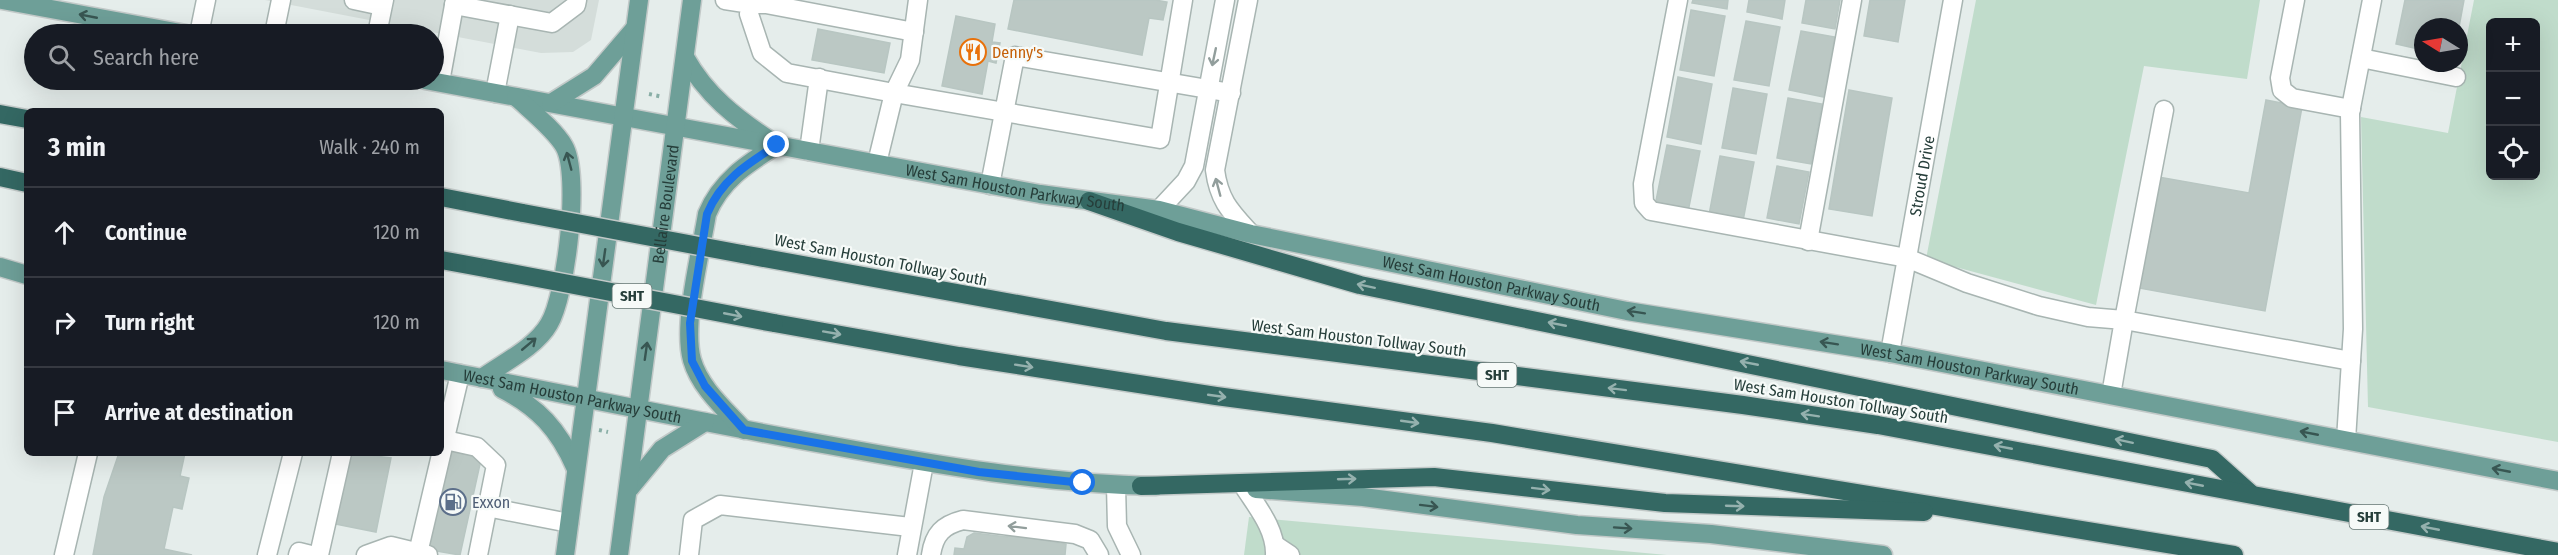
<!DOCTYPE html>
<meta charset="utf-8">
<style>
body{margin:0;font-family:"Fira Sans Condensed",sans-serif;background:#242831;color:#f1f3f6}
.controls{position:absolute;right:18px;top:18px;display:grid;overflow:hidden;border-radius:9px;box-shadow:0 6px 24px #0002}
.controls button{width:54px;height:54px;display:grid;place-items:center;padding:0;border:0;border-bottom:2px solid #363941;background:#171b24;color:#f1f3f6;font:30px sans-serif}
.compass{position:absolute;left:2414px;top:18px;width:54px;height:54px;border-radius:50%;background:#171b24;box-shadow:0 6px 24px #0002;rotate:281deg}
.stop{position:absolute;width:18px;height:18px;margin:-14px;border:4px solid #1a73e8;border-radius:50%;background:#fff}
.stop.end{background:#1a73e8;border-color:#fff;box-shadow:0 2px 6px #0008}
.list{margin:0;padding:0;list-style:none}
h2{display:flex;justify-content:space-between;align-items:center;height:78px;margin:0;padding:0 24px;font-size:26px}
h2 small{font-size:20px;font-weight:400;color:#9ea1a6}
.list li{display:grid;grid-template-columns:39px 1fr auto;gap:18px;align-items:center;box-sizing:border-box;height:90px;padding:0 24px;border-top:2px solid #363941}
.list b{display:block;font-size:22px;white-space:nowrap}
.list em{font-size:20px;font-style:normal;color:#9ea1a6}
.icon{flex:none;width:33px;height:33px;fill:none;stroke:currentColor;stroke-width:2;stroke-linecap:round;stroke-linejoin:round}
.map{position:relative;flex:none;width:2558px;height:555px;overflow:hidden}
.search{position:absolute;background:#171b24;box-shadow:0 6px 24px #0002;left:24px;top:24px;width:420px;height:66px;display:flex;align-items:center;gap:15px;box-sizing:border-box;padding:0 21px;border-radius:33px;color:#9ea1a6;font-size:22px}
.panel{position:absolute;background:#171b24;box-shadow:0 6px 24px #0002;left:24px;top:108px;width:420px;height:348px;border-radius:9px}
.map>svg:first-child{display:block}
.built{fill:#d4ddda}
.green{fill:#c0dccb;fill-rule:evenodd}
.building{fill:#bbc8c4;stroke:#b8c6c2;stroke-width:1.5}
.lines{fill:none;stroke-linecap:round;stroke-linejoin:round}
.minor-casing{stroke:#a8b5b2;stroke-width:21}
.major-casing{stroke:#c2c9c8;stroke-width:21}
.highway-casing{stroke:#c2c9c8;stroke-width:21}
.path{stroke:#89aea6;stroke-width:4;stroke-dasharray:3 4.5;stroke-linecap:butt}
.minor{stroke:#fff;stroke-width:18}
.major{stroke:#6e9f98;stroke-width:18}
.highway{stroke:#346863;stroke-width:18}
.highway-bridge-casing{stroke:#c2c9c8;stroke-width:21;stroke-linecap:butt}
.highway-bridge{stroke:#346863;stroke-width:18}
.oneway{stroke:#385652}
.oneway2{stroke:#929e9c}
.oneway3{stroke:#95b1ae}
.route{stroke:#1a73e8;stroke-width:8}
.labels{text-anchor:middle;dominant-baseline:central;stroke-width:4.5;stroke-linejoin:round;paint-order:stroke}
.shield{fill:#f6faf8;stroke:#647673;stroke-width:1.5}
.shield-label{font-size:15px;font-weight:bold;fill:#263e3a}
.food-label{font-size:16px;fill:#c56008;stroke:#f6faf8;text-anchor:start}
.street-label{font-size:16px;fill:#263e3a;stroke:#f6faf8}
.service-label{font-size:16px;fill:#4e5e75;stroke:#f6faf8;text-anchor:start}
</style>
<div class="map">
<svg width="2558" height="555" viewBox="0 0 2558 555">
<rect width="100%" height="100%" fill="#e5edeb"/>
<path class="built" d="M265 0H599L591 40 573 52 541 53Z"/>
<g class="green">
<path d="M1976 0H2260L2247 79 2144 66 2096 305 1926 259Z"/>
<path d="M2474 0H2558V442L2368 407 2361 117 2448 133ZM2490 22H2536V176H2490Z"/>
<path d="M1249 517 1667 555H1244Z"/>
</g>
<g class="building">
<path d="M1014 0H1155L1167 2 1163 20 1149 18 1142 55 1008 29Z"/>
<path d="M1693 0H1728L1727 9 1692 3Z"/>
<path d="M1749 0H1785L1782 19 1747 12Z"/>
<path d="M1806 0H1840L1835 29 1802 23Z"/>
<path d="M1870 0H1905L1898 42 1864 36Z"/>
<path d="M2405 0H2464L2459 27H2423V50L2396 44Z"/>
<path d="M1691 10 1725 16 1714 76 1680 70Z"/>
<path d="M956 16 995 24 992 42 1000 43 996 63 988 61 982 94 942 86Z"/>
<path d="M1746 21 1780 27 1769 86 1734 80Z"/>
<path d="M818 29 890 43 884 73 812 60Z"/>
<path d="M1801 31 1835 37 1824 97 1789 90Z"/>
<path d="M1678 77 1712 84 1701 144 1667 137Z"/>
<path d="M1733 88 1767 94 1756 154 1722 148Z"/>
<path d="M1849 90 1892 98 1872 216 1829 209Z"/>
<path d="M1788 98 1822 104 1811 164 1777 158Z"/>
<path d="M2266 100 2302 107 2265 311 2139 288 2159 177 2249 193Z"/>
<path d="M1667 145 1700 151 1688 212 1655 206Z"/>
<path d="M1720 156 1754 162 1743 221 1709 215Z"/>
<path d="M1777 166 1809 172 1799 224 1767 218Z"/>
<path d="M446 447 482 455 460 555 424 549Z"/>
<path d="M119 453H185L180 476 189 478 182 509 173 507 164 549 192 555H93L104 497Z"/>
<path d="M349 453 391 458 376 532 335 524Z"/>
<path d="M974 533 1007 537V534L1066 544 1065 555H954L955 548 964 549 967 537Z"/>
</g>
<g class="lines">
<defs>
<g id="minor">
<path d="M354 0 382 6"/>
<path d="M725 0 751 4 749 14 762 53 787 73 894 93 910 60 918 0"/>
<path d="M752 0 751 4H766L914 32"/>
<path d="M1248 0 1215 170C1219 201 1231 212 1251 234"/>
<path d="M1678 0 1643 184 1644 203 1651 211 1907 258 1967 283 2039 306 2088 317 2124 320 2111 395"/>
<path d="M2295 0 2280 78 2282 90 2292 98 2351 109"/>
<path d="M454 5 552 23 576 5 577 0"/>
<path d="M199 34 206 0"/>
<path d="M274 34 281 0"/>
<path d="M377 34 384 0"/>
<path d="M2361 58 2456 77"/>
<path d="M440 82 455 0"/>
<path d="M495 93 510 15"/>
<path d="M2164 110 2124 320 2351 361"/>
<path d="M809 151 819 78"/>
<path d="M877 163 894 93 1160 139 1183 0"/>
<path d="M990 185 1015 56 1231 93"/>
<path d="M1159 210 1186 181 1194 166 1225 0"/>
<path d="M1808 241 1852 0"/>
<path id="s1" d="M1890 353 1953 0"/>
<path d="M441 439 477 447 496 465 478 555"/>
<path d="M2346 440 2353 329 2350 113 2372 0"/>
<path d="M1116 486 1117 526 1131 555"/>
<path d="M1245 488C1258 508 1276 530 1275 555"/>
<path d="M487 507 569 523"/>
<path d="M1275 545 1290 555"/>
<path d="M418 553 460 374"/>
<path d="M64 555 88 453"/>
<path d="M267 555 293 453"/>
<path d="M298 555 299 552 311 555"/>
<path d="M319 555 342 453"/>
<path d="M366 555 391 546 428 555"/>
<path d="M689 555 693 520 720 505 910 527"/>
<path d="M907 555 924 463"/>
<path d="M931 555C934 534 943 525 963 520L1075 534 1090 540 1099 555"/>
</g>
<g id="major">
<path d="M2 0 186 34"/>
<path d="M685 57C706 95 736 118 771 141"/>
<path id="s2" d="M425 80 1040 194 1159 210 1251 234 1627 311 1890 353 2558 481"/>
<path d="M551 103 594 76 635 28"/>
<path d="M0 267 27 275"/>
<path id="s3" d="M441 370C570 395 699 422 828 445 937 465 1046 484 1156 486"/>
<path d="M482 378C503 363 536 347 549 324 566 296 581 175 564 146 555 130 530 110 516 97"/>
<path d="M502 389C538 407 559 430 575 467"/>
<path d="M744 430C726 410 700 388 692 360 682 324 701 252 707 214 721 180 747 164 777 145"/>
<path d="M630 488 662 449 705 422"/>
<path d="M1256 489 1363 497 1577 525 1711 534 1883 555"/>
<path d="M565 555 639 0"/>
<path id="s4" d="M619 555 692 0"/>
</g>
<g id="highway">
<path d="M0 114 27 119"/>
<path d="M0 177 27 183"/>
<path d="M441 197 523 213"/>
<path d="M1089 201 1178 232 1360 285 2212 459 2250 493"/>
<path d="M742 254 1166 331 1743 405 1878 425 2558 552"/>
<path d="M441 260 490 269"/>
<path d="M774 323 959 356 1216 396 1492 433 2234 555"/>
<path d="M1141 486 1434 477 1665 503 1924 512"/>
</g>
</defs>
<use href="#minor" class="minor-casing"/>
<use href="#major" class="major-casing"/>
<use href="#highway" class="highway-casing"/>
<g class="path">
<path d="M649 94 663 97"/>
<path d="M599 430 608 432"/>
</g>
<use href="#minor" class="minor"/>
<use href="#major" class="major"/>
<use href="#highway" class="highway"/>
<defs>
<g id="highway-bridge">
<path d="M523 213 742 254"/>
<path d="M490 269 774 323"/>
</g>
</defs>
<use href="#highway-bridge" class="highway-bridge-casing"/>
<use href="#highway-bridge" class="highway-bridge"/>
</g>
<defs><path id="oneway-shaft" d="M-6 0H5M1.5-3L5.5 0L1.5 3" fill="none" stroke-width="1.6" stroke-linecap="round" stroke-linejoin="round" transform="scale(1.5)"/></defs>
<g class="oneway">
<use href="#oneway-shaft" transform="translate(88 16) rotate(-169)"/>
<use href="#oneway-shaft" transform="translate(569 161) rotate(-105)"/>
<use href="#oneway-shaft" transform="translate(604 258) rotate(98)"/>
<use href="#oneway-shaft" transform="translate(1636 312) rotate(-171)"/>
<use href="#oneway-shaft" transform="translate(1829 343) rotate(-171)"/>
<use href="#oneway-shaft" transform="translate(529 344) rotate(-40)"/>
<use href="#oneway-shaft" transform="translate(646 351) rotate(-82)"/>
<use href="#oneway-shaft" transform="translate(2309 433) rotate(-169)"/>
<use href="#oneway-shaft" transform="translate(2501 470) rotate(-169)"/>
<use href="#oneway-shaft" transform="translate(1429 506) rotate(7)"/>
<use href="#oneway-shaft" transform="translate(1623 528) rotate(4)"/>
</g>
<g class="oneway2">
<use href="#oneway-shaft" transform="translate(1214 57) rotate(102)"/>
<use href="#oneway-shaft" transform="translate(1218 187) rotate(-105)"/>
<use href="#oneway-shaft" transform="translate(1017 527) rotate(-173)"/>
</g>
<g class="oneway3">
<use href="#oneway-shaft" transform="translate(1366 286) rotate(-168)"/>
<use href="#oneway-shaft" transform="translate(733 315) rotate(11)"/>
<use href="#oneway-shaft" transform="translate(1557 324) rotate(-169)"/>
<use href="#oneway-shaft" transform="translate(832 333) rotate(10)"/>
<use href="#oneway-shaft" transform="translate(1749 363) rotate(-169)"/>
<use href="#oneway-shaft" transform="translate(1024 366) rotate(9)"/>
<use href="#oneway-shaft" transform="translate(1617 389) rotate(-173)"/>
<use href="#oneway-shaft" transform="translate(1217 396) rotate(8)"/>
<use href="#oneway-shaft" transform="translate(1810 415) rotate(-171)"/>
<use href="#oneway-shaft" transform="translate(1410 422) rotate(8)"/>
<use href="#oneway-shaft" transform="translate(2124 441) rotate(-168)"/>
<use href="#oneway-shaft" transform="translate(2003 447) rotate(-169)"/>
<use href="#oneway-shaft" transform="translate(1347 479) rotate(-2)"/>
<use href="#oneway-shaft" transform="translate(2194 484) rotate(-169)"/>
<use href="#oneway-shaft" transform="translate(1541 489) rotate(7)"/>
<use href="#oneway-shaft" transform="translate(1735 506) rotate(2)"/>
<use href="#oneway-shaft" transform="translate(2430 528) rotate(-169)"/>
</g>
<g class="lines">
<path class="route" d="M777 145C747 164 721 180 707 214L690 323 692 361 705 386 744 430 979 472 1083 483"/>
</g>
<defs>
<symbol id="restaurant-ring" viewBox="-11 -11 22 22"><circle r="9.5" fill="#f6faf8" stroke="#e8710a" stroke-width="1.5"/><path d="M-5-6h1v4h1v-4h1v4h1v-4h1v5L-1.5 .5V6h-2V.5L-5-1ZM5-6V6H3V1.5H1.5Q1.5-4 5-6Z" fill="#e8710a"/></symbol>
<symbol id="fuel-ring" viewBox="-11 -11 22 22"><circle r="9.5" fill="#f6faf8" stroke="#5c6f8a" stroke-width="1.5"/><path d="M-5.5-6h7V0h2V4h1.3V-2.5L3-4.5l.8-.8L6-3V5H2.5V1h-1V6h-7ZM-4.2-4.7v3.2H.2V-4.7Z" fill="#5c6f8a"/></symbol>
</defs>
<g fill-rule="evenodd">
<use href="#restaurant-ring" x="958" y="37" width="30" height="30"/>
<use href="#fuel-ring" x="438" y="487" width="30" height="30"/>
</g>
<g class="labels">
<g class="shield">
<rect x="612.5" y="284" width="39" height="24" rx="4.5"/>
<rect x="1477.5" y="363" width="39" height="24" rx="4.5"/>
<rect x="2349.5" y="505" width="39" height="24" rx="4.5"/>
</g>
<g class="shield-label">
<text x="632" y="296">SHT</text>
<text x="1497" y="375">SHT</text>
<text x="2369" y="517">SHT</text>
</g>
<g class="food-label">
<text x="992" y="52">Denny's</text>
</g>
<g class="street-label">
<text stroke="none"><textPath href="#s1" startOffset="180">Stroud Drive</textPath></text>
<text stroke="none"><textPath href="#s2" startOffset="600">West Sam Houston Parkway South</textPath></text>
<text stroke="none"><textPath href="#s4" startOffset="354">Bellaire Boulevard</textPath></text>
<text transform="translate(881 260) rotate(11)">West Sam Houston Tollway South</text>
<text stroke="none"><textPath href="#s2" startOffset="1086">West Sam Houston Parkway South</textPath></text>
<text transform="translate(1359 338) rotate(7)">West Sam Houston Tollway South</text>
<text stroke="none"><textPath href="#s2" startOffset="1572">West Sam Houston Parkway South</textPath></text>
<text stroke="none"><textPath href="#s3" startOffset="134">West Sam Houston Parkway South</textPath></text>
<text transform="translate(1841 401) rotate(9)">West Sam Houston Tollway South</text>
</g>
<g class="service-label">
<text x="472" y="502">Exxon</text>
</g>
</g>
</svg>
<div class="controls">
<button>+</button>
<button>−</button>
<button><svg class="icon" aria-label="locate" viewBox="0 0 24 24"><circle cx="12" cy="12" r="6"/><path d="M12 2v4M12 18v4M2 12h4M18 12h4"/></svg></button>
</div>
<svg class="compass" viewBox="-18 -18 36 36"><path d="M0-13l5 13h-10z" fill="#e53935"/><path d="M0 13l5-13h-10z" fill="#9ea1a6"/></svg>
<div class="stop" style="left:1083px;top:483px"></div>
<div class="stop end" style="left:777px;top:145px"></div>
<div class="search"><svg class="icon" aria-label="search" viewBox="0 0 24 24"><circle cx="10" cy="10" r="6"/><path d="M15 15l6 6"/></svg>Search here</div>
<section class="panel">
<h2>3 min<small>Walk · 240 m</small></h2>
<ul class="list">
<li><svg class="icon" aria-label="ahead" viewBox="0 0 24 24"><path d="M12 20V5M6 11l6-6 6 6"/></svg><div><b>Continue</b></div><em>120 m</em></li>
<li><svg class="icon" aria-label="right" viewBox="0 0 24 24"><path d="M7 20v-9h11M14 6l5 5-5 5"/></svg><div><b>Turn right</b></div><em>120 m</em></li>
<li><svg class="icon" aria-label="arrive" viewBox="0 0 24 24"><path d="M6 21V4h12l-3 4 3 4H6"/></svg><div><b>Arrive at destination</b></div></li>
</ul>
</section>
</div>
